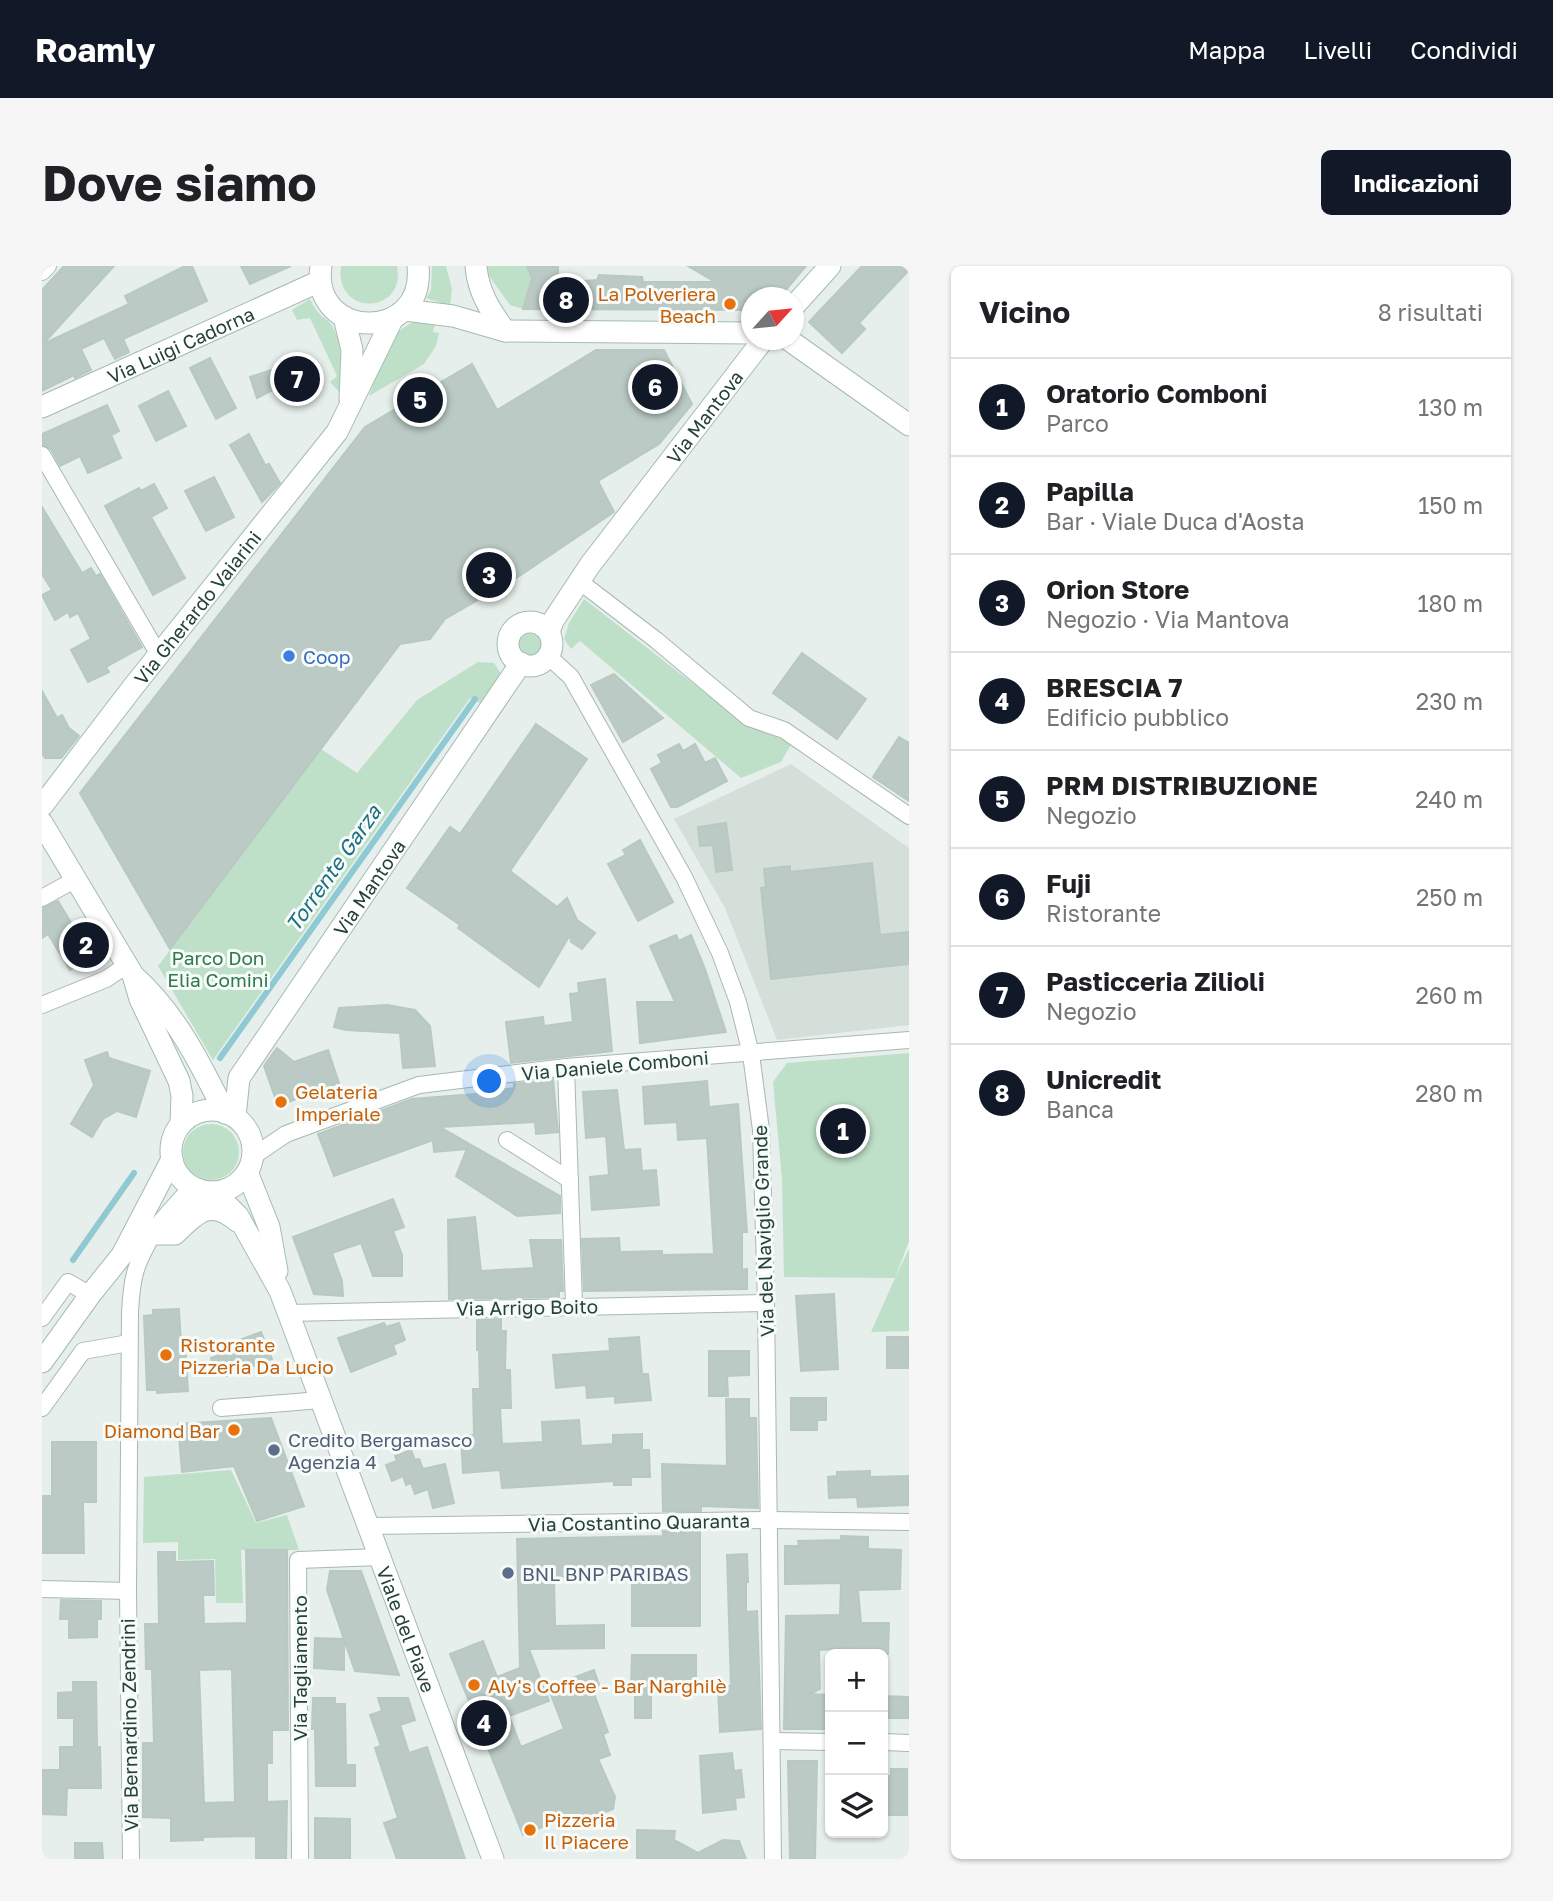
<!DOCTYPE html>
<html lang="it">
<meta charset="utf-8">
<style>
body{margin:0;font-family:"Golos Text",sans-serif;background:#f6f6f6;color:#202124}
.controls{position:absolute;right:21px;bottom:21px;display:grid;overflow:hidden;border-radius:10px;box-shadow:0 2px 5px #0004}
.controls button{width:63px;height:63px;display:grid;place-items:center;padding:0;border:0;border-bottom:2px solid #e0e0e0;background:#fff;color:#202124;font:35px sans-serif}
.compass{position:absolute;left:699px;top:21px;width:63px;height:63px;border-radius:50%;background:#fff;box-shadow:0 2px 5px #0004;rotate:63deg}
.you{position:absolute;left:448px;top:816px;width:24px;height:24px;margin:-18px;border:5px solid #fff;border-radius:50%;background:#1a73e8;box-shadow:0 0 0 10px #1a73e833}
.badge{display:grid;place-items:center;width:46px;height:46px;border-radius:50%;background:#111827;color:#fff;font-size:23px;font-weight:700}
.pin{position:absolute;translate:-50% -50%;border:4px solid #fff;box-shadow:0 2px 7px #0006}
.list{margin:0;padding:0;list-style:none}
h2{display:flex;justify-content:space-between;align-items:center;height:91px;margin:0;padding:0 28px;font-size:30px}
h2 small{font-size:23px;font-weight:400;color:#757577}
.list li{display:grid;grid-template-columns:46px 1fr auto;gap:21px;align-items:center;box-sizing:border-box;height:98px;padding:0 28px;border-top:2px solid #e0e0e0}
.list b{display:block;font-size:26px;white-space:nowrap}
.list p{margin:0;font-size:23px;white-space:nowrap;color:#757577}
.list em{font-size:23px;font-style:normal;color:#757577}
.icon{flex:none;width:38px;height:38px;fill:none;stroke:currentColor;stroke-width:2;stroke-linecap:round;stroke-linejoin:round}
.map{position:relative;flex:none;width:867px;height:1593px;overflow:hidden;border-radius:10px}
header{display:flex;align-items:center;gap:42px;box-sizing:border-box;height:98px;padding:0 35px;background:#111827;color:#fff}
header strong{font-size:33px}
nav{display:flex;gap:38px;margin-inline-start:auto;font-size:24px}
.intro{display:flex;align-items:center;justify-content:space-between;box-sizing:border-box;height:168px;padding:0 42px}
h1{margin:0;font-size:49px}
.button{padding:18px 32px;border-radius:10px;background:#111827;color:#fff;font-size:24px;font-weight:700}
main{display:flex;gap:42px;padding:0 42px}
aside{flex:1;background:#fff;border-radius:10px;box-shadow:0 2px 5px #0004}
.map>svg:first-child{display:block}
.built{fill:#d4dfda}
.green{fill:#bfe0c8}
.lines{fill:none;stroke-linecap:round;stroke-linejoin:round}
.stream{stroke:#8ec9d4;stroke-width:6}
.building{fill:#bbcac4;stroke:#b8c9c2;stroke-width:2;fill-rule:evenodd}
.street-casing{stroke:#a8b8b2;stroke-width:18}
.secondary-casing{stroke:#a4bbb3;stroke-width:23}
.street{stroke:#fff;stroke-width:16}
.secondary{stroke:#fff;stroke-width:21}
.food-dot{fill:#e8710a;stroke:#f7fbf9;stroke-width:2.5}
.shop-dot{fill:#3f7fe0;stroke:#f7fbf9;stroke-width:2.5}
.service-dot{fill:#5c6f8a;stroke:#f7fbf9;stroke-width:2.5}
.labels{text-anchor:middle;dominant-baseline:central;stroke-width:6;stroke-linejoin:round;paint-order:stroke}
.food-label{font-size:19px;fill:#c56008;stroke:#f7fbf9;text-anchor:start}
.street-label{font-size:19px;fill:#24423a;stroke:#f7fbf9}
.shop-label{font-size:19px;fill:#366cbe;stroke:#f7fbf9;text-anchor:start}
.park-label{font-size:19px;fill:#2d7a4b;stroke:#f7fbf9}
.service-label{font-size:19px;fill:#4e5e75;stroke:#f7fbf9;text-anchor:start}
.water-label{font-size:21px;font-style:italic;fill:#1c6f80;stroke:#f7fbf9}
</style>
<header>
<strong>Roamly</strong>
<nav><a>Mappa</a><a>Livelli</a><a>Condividi</a></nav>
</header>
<div class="intro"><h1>Dove siamo</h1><a class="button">Indicazioni</a></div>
<main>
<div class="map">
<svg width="867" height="1593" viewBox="0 0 867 1593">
<rect width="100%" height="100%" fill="#e6efeb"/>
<path class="built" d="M749 498 867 582V759L735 774 683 642 632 553Z"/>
<g class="green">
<path d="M299 0H355C365 48 292 52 299 0Z"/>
<path d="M390 0H404L410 23 408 40 384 32 389 24Z"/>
<path d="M445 0H485L490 12 481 43 468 39 442 3Z"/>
<path d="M268 33C274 45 276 47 286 55 302 70 300 109 299 128L288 116 295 110 268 52 255 54 250 44Z"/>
<path d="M380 52 394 54 391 66 397 67 394 80 382 98 327 130C341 93 340 68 380 52Z"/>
<path d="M542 333 702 457 750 477 739 496 699 512 538 375 529 383 522 373 527 357Z"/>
<circle cx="488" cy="379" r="11"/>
<path d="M436 396 452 397 461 411 442 439 428 432 171 794 116 700 279 483 315 507 375 434Z"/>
<path d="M867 787V975L853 1012 867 983V1065L829 1066 853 1012 742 1011 740 913 731 816 745 797Z"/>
<circle cx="169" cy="886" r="28"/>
<path d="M189 1204 214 1257 245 1249 257 1284H199L201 1337H174L173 1293 136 1294V1276L101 1277 102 1211Z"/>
</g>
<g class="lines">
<g class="stream">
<path d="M178 792 433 433"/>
<path d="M31 994 92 907"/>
</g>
</g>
<g class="building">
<path d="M22 0H72L1 78 87 38 83 30 143 0H150L165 35 81 73 87 86 73 93 62 72 39 83 49 104 33 112 32 109 0 125V24Z"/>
<path d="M199 0H249L208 18Z"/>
<path d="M485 0H516V17L555 14 557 9 600 11 601 16H673L646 0H764L737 32H710V44L481 43 490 12Z"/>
<path d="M820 0H867V4L817 57 823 63 800 87 767 56Z"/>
<path d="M554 84H622L650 138 617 178 556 215 572 246 479 309 403 353 388 373 358 378 128 683 38 527 323 161 430 98 455 144Z"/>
<path d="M168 92 194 142 174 153 148 102Z"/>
<path d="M245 99 250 114 215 132 208 111Z"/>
<path d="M126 125 144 160 114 175 97 140Z"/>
<path d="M65 139 77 165 69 169 79 192 46 207 38 190 18 200 9 183 0 179V168Z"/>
<path d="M207 168 223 199 227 198 238 217 220 236 188 179Z"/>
<path d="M172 211 192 251 164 265 143 225Z"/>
<path d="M112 218 125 242 109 251 143 312 111 329 63 240 97 222 99 225Z"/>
<path d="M0 241 40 307 49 302 54 310 58 308 100 381 64 401 67 406 46 416 29 384 49 373 36 347 28 351 26 346 13 354 0 329 10 324 0 308Z"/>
<path d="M760 387 824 433 795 473 731 427Z"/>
<path d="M572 408 621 452 581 476 549 419Z"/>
<path d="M0 425 15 452 20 449 27 462 37 470 19 492H3L0 487Z"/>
<path d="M494 458 545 493 468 605 515 641 525 632 535 654 553 667 540 683 529 676 528 669 497 721 416 662 418 659 365 622 408 561 418 568Z"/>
<path d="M857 471 867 477V535L831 511Z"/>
<path d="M637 478 641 485 653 478 663 497 673 492 685 515 635 541H629L609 503 620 497 616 489Z"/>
<path d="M684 557 690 604 674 606 671 579 658 580 656 561Z"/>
<path d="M598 574 631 636 596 655 566 598 584 589 581 584Z"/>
<path d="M830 597 838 669 867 666V698L729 713 719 622 724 621 722 603 748 600V606Z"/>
<path d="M16 635 49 690 28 704 6 668 0 672V642Z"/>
<path d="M634 669 637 675 649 669 663 703 684 766 598 777 595 736H633L608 680Z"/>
<path d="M563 713 570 785 469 797 464 756 501 751 502 760 531 756 530 748 532 747 530 746 528 728 537 727 536 717Z"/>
<path d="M345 739 373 744 388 760 393 800 361 802 358 767 304 764 292 761 297 742Z"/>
<path d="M235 782 252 796 286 784 297 817 236 840 222 800Z"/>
<path d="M65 786 67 792 108 805 94 851 75 845 61 853 50 871 29 858 52 819 43 794Z"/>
<path d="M511 813 516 866 494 868 493 856 398 861 518 930V947L475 950 414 910 425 883 392 886 391 874 292 910 276 868 370 833 458 826V824L472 822V818Z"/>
<path d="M665 815 667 841 696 838 705 966H700V1004L705 1003V1023L542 1025 540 973 577 972 578 986 620 985V989L672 988 665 872 636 874 635 856 603 858 601 821Z"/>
<path d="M575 824 582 884 598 883 600 905 614 904 617 939 550 944 548 911 567 909 564 870 544 872 541 826Z"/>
<path d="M351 933 362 961 351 965 360 989V1010H331L319 977 290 987 300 1015 301 1030 272 1028 251 971Z"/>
<path d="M433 951 439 1005 492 1002 488 974H519L521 1025H517V1031L407 1033 406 954Z"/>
<path d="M792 1028 796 1103 759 1105 754 1030Z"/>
<path d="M137 1043 139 1078H143L146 1125 115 1127V1124H105L102 1050 111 1049V1044Z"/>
<path d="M459 1053V1065H464L463 1104H468L469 1142H458L460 1178 501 1176 500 1156 537 1154 539 1180 571 1178V1169L600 1168V1184H607L608 1211H589V1219H572V1215L460 1222 458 1204 421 1207 419 1170 432 1169 431 1123H438L437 1084H435V1054Z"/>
<path d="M342 1057 344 1061 357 1057 363 1074 351 1079 354 1088 309 1106 296 1072Z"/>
<path d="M219 1066 230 1093 185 1110 183 1106 175 1109 169 1092 177 1089 174 1083Z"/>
<path d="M597 1071 600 1108H606L609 1134 573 1137V1130L545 1132 544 1119 514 1122 511 1089 568 1085 567 1073Z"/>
<rect x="845" y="1071" width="22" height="31"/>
<path d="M667 1085H707V1109L685 1110 686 1130H667Z"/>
<path d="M749 1132H784V1154H775V1164H749Z"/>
<path d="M684 1133H707V1152H714L716 1242 659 1240V1245H621L620 1198 685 1200Z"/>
<path d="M229 1152 262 1240 215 1255 192 1200 140 1206 136 1158Z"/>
<path d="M10 1176H54V1236H41L42 1287H0V1230H10Z"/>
<path d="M369 1184 373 1194 377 1193 381 1203 403 1198 412 1237 391 1242 386 1223 373 1228 369 1217 364 1219 361 1210 350 1215 344 1199 355 1195 353 1190Z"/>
<path d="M828 1205V1211L867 1210V1239L816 1241 815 1231 787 1232 786 1211 795 1210V1206Z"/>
<path d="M621 1266H658V1360H590V1307H561V1310L512 1311 513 1360 562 1359V1382L487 1383 507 1435 467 1450 479 1481 522 1463 506 1421 552 1404 558 1422H550L566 1466 561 1468 568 1489 556 1493 573 1531 571 1543 541 1555 537 1546 481 1569 408 1388 441 1375 455 1411 478 1402 475 1273 621 1270Z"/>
<path d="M799 1270 826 1271V1283L859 1284 858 1323 816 1324 819 1357H847L846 1388H809L808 1382 777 1384 778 1423 768 1428 788 1429V1463H742L744 1350 798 1349 799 1317 743 1318V1280H757L756 1275 799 1274Z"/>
<path d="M204 1284H245L246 1464H230V1497H225V1536L245 1535 244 1593H214V1570L161 1571V1574L129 1575V1552L101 1551V1477H112L110 1403H104L103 1358H117L116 1286H133V1296L171 1295 172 1329H161L162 1358 205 1357ZM190 1403 193 1536 162 1537 157 1404Z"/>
<path d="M705 1288 706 1316H704V1346L715 1345 719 1463 678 1466 676 1420H689L685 1289Z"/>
<path d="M288 1305H319L357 1409 313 1405 285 1324Z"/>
<path d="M19 1334 59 1335V1353H55V1371L27 1372V1353H18Z"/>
<path d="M273 1372 302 1373V1404L272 1402Z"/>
<path d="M590 1389H654V1421H609V1452H593V1422H589Z"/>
<path d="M31 1416H54L55 1481H58L59 1522H25L24 1549 0 1548V1504H18V1481H32V1452H16V1427L31 1426Z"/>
<path d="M841 1430 867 1431V1452H841Z"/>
<path d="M271 1432H293V1438H303L304 1499H313V1520H274L273 1463H270Z"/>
<path d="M336 1432H366L373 1454 358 1459 367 1487 385 1481 423 1593H355L342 1557 356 1552 333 1482 339 1480 328 1449 340 1445Z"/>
<path d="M690 1487 692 1505 699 1504 702 1531 693 1532 694 1543 661 1547 658 1490Z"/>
<path d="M746 1495H775L773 1593H748Z"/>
<path d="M849 1503H865V1549H844V1539H841V1510H849Z"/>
<path d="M273 1552 308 1553V1593H273Z"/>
<path d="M595 1564 633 1565 632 1574 656 1587 681 1574 697 1575 704 1593H595Z"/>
<path d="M33 1577H60L61 1593H33Z"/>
</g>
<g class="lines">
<defs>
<g id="street">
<path d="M0 6 6 0"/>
<path d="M0 189 117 389"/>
<path d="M537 315 614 374 707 452 742 464 867 550"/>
<path d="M506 390 529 411 642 611 678 687 696 736 709 788 719 864 724 1037 731 1593"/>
<path d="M0 632 34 613"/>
<path d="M0 739 64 713 85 699"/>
<path d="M524 801 532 1039"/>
<path d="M465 874 528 914"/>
<path d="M210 891 244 868 377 819 524 801 867 774"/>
<path d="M246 1047 724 1037"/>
<path d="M0 1052 26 1016 48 1029"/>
<path d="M0 1142 41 1085 87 1077"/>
<path d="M179 1142 279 1134"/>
<path d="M328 1260 728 1254 867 1256"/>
<path d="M0 1323 86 1325"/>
<path d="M730 1475 788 1476"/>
<path d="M841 1476 867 1477"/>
<path d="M89 1593 86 1325 88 1046C90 1010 93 999 111 968"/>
<path d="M258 1593 256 1294 339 1291"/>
</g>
<g id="secondary">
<path d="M279 0C268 74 384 78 376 0"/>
<path d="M434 0C436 26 448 44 463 65"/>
<path d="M752 40 788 0"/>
<path d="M363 44 411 50 463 65 710 67"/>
<path d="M302 51 310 84 308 133"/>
<path d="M747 74 867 159"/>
<path id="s1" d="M0 141 278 15"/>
<circle cx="488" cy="378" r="22"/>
<path id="s2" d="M507 366 511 355 548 299 721 74"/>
<path id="s3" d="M0 540 91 421 295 166 351 52"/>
<path d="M0 557 91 709 98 733 137 815 140 830 139 858"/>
<path d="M93 711C134 748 158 797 183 847"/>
<circle cx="170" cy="885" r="41"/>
<path id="s4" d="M193 851 197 812 479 397"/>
<path d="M205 906 227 961 235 1005"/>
<path id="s5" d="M172 926 196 950 238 1025 451 1593"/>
<path d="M111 968H133C154 947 168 932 195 955"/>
<path d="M105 972 111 968 142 933 158 924"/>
<path d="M0 1096 48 1029 80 989 130 893"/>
</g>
</defs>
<use href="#street" class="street-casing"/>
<use href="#secondary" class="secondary-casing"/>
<use href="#street" class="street"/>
<use href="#secondary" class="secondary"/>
</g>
<g class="food-dot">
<circle cx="688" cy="38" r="7"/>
<circle cx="239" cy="836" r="7"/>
<circle cx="124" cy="1089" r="7"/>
<circle cx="192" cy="1164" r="7"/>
<circle cx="432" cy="1419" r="7"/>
<circle cx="488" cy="1564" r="7"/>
</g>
<circle class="shop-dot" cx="247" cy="390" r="7"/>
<g class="service-dot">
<circle cx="232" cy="1184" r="7"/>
<circle cx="466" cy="1307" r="7"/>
</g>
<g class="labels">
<g class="food-label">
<text x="674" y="27" text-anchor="end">La Polveriera<tspan x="674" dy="22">Beach</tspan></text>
<text x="253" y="825">Gelateria<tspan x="253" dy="22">Imperiale</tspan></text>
<text x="138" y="1078">Ristorante<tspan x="138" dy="22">Pizzeria Da Lucio</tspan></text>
<text x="178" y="1164" text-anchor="end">Diamond Bar</text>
<text x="446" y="1419">Aly's Coffee - Bar Narghilè</text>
<text x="502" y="1553">Pizzeria<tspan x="502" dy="22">Il Piacere</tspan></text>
</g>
<g class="street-label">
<text stroke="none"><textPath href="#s1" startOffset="152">Via Luigi Cadorna</textPath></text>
<text stroke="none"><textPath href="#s2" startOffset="266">Via Mantova</textPath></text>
<text stroke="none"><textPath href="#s3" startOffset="252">Via Gherardo Vaiarini</textPath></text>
<text stroke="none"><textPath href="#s4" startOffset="270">Via Mantova</textPath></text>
<text transform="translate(573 799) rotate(-5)">Via Daniele Comboni</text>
<text transform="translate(721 965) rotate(-92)">Via del Naviglio Grande</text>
<text transform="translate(485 1041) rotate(-1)">Via Arrigo Boito</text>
<text transform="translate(597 1256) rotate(-1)">Via Costantino Quaranta</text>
<text stroke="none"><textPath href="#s5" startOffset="481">Viale del Piave</textPath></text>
<text transform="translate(257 1402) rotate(-90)">Via Tagliamento</text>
<text transform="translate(87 1459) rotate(-91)">Via Bernardino Zendrini</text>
</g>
<g class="shop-label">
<text x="261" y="390">Coop</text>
</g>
<g class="park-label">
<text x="176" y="691">Parco Don<tspan x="176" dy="22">Elia Comini</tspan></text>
</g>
<g class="service-label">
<text x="246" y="1173">Credito Bergamasco<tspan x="246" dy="22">Agenzia 4</tspan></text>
<text x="480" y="1307">BNL BNP PARIBAS</text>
</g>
<g class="water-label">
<text transform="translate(291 602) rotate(-55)">Torrente Garza</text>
</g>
</g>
</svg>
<div class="controls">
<button>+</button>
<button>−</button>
<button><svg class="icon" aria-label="layers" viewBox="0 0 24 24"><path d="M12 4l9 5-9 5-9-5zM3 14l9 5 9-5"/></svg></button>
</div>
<svg class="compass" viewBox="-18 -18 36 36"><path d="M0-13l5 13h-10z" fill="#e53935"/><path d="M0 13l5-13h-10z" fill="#757577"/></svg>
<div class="you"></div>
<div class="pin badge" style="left:801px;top:865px">1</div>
<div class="pin badge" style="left:44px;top:679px">2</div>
<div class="pin badge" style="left:447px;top:309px">3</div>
<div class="pin badge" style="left:442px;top:1457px">4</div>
<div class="pin badge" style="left:378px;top:134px">5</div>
<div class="pin badge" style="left:613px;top:121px">6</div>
<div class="pin badge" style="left:255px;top:113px">7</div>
<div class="pin badge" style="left:524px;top:34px">8</div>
</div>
<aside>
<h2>Vicino<small>8 risultati</small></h2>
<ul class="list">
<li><span class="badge">1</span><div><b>Oratorio Comboni</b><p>Parco</p></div><em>130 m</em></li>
<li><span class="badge">2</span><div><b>Papilla</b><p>Bar · Viale Duca d'Aosta</p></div><em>150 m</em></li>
<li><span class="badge">3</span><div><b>Orion Store</b><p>Negozio · Via Mantova</p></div><em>180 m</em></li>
<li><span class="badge">4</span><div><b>BRESCIA 7</b><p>Edificio pubblico</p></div><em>230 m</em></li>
<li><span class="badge">5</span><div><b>PRM DISTRIBUZIONE</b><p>Negozio</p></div><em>240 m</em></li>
<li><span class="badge">6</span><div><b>Fuji</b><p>Ristorante</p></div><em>250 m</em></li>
<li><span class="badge">7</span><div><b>Pasticceria Zilioli</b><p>Negozio</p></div><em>260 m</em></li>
<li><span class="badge">8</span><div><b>Unicredit</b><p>Banca</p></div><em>280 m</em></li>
</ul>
</aside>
</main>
